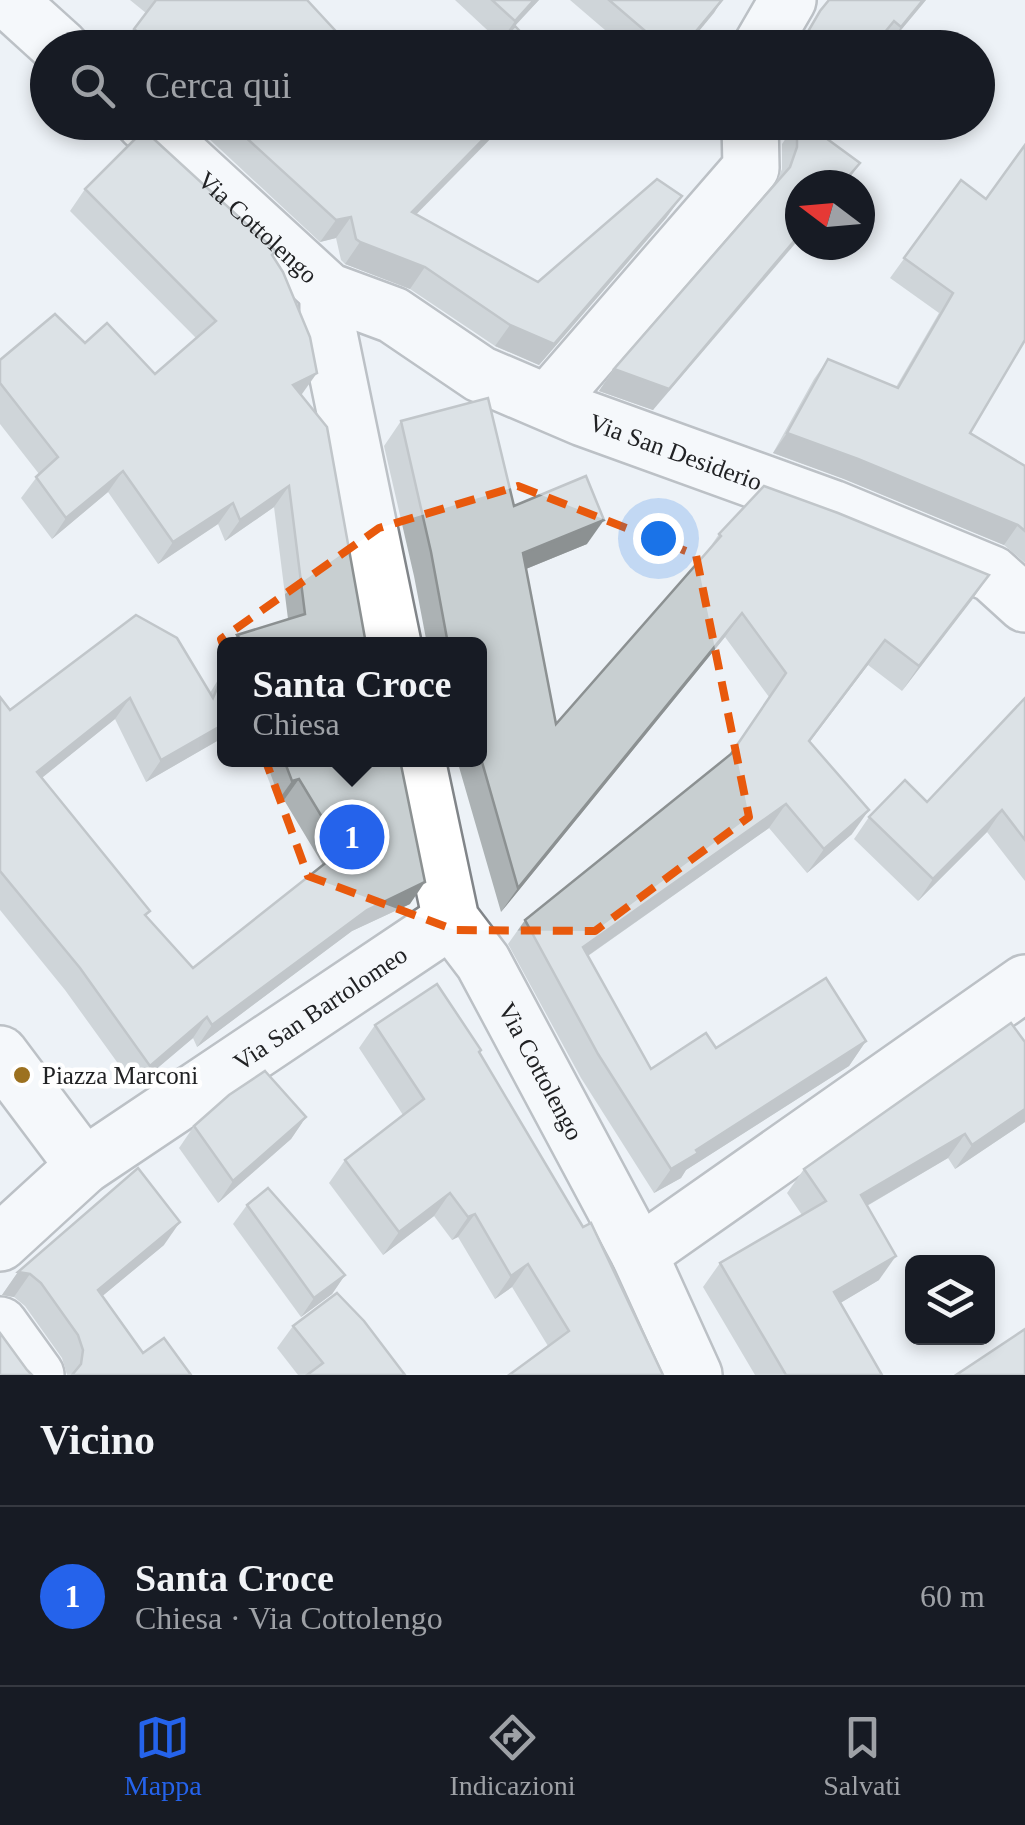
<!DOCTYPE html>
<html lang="it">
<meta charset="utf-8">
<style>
body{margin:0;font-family:"Times New Roman",serif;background:#242831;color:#f1f3f6}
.controls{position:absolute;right:30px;bottom:30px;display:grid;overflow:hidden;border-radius:15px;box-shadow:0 5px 15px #0003}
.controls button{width:90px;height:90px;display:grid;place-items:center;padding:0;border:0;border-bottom:2px solid #363941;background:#171b24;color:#f1f3f6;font:50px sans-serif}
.compass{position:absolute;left:785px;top:170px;width:90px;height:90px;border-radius:50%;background:#171b24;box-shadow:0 5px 15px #0003;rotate:286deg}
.you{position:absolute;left:658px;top:538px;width:35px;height:35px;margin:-25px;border:8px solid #fff;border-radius:50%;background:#1a73e8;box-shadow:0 0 0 15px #1a73e833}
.badge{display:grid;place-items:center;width:65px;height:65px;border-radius:50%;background:#2563eb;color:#fff;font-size:32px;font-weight:700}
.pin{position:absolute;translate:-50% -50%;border:5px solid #fff;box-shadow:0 2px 10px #0006}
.popup{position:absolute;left:217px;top:637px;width:270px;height:130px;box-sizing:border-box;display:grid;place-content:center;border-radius:15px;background:#171b24;filter:drop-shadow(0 2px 8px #0005);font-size:32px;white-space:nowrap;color:#9ea1a6}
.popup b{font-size:38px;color:#f1f3f6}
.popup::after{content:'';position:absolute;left:50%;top:100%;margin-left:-20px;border:20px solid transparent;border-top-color:#171b24}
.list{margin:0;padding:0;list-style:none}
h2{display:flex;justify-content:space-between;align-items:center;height:130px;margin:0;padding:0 40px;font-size:42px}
h2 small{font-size:32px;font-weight:400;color:#9ea1a6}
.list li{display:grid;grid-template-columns:65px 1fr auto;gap:30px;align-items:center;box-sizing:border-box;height:180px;padding:0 40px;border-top:2px solid #363941}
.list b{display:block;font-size:38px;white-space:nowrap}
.list p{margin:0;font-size:32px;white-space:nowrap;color:#9ea1a6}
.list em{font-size:32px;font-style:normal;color:#9ea1a6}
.icon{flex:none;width:55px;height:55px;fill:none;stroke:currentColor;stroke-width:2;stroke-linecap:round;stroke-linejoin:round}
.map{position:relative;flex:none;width:1025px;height:1375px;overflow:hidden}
.search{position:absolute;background:#171b24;box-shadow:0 5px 15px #0003;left:30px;right:30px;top:30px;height:110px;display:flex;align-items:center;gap:25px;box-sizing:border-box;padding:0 35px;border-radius:55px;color:#9ea1a6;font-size:38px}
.sheet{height:310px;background:#171b24}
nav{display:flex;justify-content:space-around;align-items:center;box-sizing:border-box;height:140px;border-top:2px solid #363941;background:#171b24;font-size:28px;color:#9ea1a6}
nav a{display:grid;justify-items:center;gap:5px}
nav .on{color:#2563eb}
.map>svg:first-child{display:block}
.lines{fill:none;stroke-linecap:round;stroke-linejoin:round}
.minor-casing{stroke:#818589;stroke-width:60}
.minor{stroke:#fff;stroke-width:55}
.wall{fill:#acb2b4}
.shaded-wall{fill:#8c9192}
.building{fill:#c8cfd1;stroke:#8c9192;stroke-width:2.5}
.marked{fill:none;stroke:#e8590c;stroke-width:8;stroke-dasharray:20 12;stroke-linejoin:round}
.poi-dot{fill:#9c7120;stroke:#fff;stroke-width:4}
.labels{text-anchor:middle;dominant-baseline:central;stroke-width:9;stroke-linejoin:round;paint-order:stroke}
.street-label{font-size:25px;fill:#212224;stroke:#fff}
.poi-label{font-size:25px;fill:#212224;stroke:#fff;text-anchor:start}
</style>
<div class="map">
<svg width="1025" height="1375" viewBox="0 0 1025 1375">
<rect width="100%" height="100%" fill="#edf2f7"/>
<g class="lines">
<defs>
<g id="minor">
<path d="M8 0 61 48"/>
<path d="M760 48 788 0"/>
<path id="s1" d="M144 122 328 291 393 315 480 374 583 418 832 508 992 574 1025 604"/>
<path d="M328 291V329L393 644"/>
<path d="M548 402 751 168 750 122"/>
<path id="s2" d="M417 760 451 920 483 962 639 1254 694 1375"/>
<path d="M0 1054 84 1166"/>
<path id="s3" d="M0 1243 84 1166 451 920"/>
<path d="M639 1254 1025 983"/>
<path d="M0 1325 36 1375"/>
</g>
</defs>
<use href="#minor" class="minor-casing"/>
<use href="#minor" class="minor"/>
</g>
<g class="wall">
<path d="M130 0H307L344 40 339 48H121L146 13Z"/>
<path d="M455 0H539L499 41Z"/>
<path d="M570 0H723L685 48H626Z"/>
<path d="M926 0 886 48 879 43 796 48 820 11Z"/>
<path d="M191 122H391L416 214 538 282 682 196 666 218 539 365 495 346 410 289 345 264 341 260 336 238 320 242Z"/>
<path d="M797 122 860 163 845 185H800L653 410 599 391 614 369 777 181 782 169V144Z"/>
<path d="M961 180 970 433 1025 466V563L1004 545 844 479 773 453 814 379 828 359 896 387 939 313 890 278Z"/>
<path d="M85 189 276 251 272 256 301 395 366 644H230L237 635 288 619 274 507 225 541 218 524 158 564 108 492 52 539 21 498 39 474 0 424V360L85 343 155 374 196 338 70 211Z"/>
<path d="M401 421 514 506 587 544 526 569 556 724 706 553 719 534 989 575 902 691 868 665 810 741 852 834 807 873 769 828 588 956 651 1069 716 1048 866 1041 849 1066 686 1170 681 1178 654 1193 581 1078 508 944 525 920 730 756 769 697 725 637 501 912 457 760H480V644H427L414 576 384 446Z"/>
<path d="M136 615 210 693 224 670V737L146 782 115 719 41 778 146 916 193 968 323 865 284 800 277 802 261 760H400L410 904 352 931 197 1047 193 1038 135 1087 65 990 0 910V697L10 710Z"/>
<path d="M1025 698V881L987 832 918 901 854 839 869 817 927 802Z"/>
<path d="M375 1025 481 1050 479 1053 663 1375 548 1346 512 1287 495 1299 458 1237 452 1240 434 1216 383 1255 329 1183 345 1160 403 1115 359 1048Z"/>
<path d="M306 1117 291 1139 218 1203 179 1148 194 1126Z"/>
<path d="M1025 1122 955 1169 948 1158 867 1206 879 1280 840 1303 882 1375H755L703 1287 720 1263 802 1215 787 1193 804 1169Z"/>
<path d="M247 1205 345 1275 332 1294 301 1317 233 1224Z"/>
<path d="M164 1245 102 1296 143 1353 191 1375H67L62 1358 25 1306 14 1297 2 1295 18 1272Z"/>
<path d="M293 1326 405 1375H298L277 1348Z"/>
</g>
<g class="shaded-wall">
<path d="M534 0H539L500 42 515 21Z"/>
<path d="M722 0 714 13 685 48H682Z"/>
<path d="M923 0H926L886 48 901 27Z"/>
<path d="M500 122H507L397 234 412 212Z"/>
<path d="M682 196 666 218 539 365 495 346 510 325Z"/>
<path d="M351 217 336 238 320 242 336 220Z"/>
<path d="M800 234V238L653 410 599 391 614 369Z"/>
<path d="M360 242 425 267 410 289 345 264Z"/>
<path d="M317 373 302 394 278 406 293 385Z"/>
<path d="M787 433 858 459 1018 525 1004 545 844 479 773 453Z"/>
<path d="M123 471 108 492 52 539 66 518Z"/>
<path d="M289 486 274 507 225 541 240 520Z"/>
<path d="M233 503 218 524 158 564 173 542Z"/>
<path d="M604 520 587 544 506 577 523 553Z"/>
<path d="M989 575 972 600 902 691 919 666Z"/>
<path d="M742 613 725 637 501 912 518 888Z"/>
<path d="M885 640 868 665 792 765 809 741Z"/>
<path d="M130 698 115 719 22 794 37 772Z"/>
<path d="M224 724V737L146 782 161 760Z"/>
<path d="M299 779 284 800 277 802 292 781Z"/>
<path d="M786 804 769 828 566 971 583 947Z"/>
<path d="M869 810 852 834 807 873 824 849Z"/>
<path d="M1002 810 987 832 918 901 933 879Z"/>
<path d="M425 882 410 904 352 931 197 1047 212 1025 367 910Z"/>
<path d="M207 1017 193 1038 135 1087 150 1066Z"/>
<path d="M866 1041 849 1066 686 1170 681 1178 654 1193 671 1169 696 1150Z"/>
<path d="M1025 1109V1122L955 1169 972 1145Z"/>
<path d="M306 1117 291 1139 218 1203 233 1181Z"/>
<path d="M965 1134 948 1158 844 1219 861 1195Z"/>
<path d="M450 1193 434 1216 383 1255 399 1232Z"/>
<path d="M475 1214 458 1237 452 1240 468 1217Z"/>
<path d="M180 1222 164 1245 82 1313 98 1290Z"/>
<path d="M896 1256 879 1280 817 1317 834 1292Z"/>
<path d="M528 1264 512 1287 495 1299 511 1276Z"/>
<path d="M18 1272 30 1274 14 1297 2 1295Z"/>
<path d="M345 1275 332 1294 301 1317 314 1298Z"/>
</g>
<g class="building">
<path d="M156 0H307L344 40 336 48H156L134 29Z"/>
<path d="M492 0H534L515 21Z"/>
<path d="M609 0H722L682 48H665Z"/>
<path d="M829 0H923L901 27 894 21 872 48H796L802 42 820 11Z"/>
<path d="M515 26 536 48H492Z"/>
<path d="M229 122H391L400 132 411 122H500L412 212 538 282 657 179 682 196 554 344 510 325 425 267 360 242 356 239 351 217 336 220Z"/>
<path d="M804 122 860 163 841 185H800V234L669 389 614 369 790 167 797 147V123Z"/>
<path d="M144 130 276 251 272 255 283 272 310 337 317 373 293 385 327 427 366 644H244L237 635 305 614 289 486 240 520 233 503 173 542 123 471 66 518 36 477 58 457 0 383V360L55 314 85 343 107 323 155 374 216 321 85 189Z"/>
<path d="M1025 145V340L970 433 1025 466V531L1018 525 858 459 787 433 828 359 898 388 953 293 904 258 961 180 986 199Z"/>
<path d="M488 398 514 506 586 476 604 520 523 553 556 724 721 536 719 534 764 486 838 513 989 575 919 666 885 640 809 741 869 810 824 849 786 804 583 947 651 1069 706 1033 716 1048 826 978 866 1041 696 1150 698 1153 671 1169 598 1054 525 920 731 754 786 673 742 613 518 888 480 755V644H448L431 552 401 421Z"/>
<path d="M136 615 177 638 213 698 224 672V724L161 760 130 698 37 772 150 911 145 915 193 968 342 850 299 779 292 781 284 760H400L425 882 367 910 212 1025 207 1017 150 1066 80 968 0 871V697L10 710Z"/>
<path d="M1025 698V840L1002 810 933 879 869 817 905 780 927 802Z"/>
<path d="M437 984 481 1050 479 1052 583 1227 591 1223 663 1375H509L569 1331 528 1264 511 1276 475 1214 468 1217 450 1193 399 1232 345 1160 424 1099 375 1025Z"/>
<path d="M1011 1023 1025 1042V1109L972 1145 965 1134 861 1195 896 1256 834 1292 882 1375H786L720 1263 826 1201 804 1169Z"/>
<path d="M265 1071 306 1117 233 1181 194 1126 229 1095Z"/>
<path d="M138 1168 180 1222 98 1290 143 1353 164 1338 191 1375H72L81 1364 83 1350 78 1335 41 1283 30 1274 18 1272Z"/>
<path d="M268 1188 345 1275 314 1298 247 1205Z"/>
<path d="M337 1293 364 1321 405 1375H307L323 1363 293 1326Z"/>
<path d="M1025 1329V1375H956Z"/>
<path d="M0 1333 27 1370 32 1375H0Z"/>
</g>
<path d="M0 0H1025V1375H0ZM518 486 696 555 749 817 595 931 455 930 308 876 221 639 379 528Z" fill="#edf2f7" fill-opacity=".55" fill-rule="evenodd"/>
<path class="marked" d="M518 486 696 555 749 817 595 931 455 930 308 876 221 639 379 528Z"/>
<circle class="poi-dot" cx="22" cy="1075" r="10"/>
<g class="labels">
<g class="street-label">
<text stroke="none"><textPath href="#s1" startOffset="155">Via Cottolengo</textPath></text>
<text stroke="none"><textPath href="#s1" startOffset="635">Via San Desiderio</textPath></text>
<text stroke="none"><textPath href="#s3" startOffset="398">Via San Bartolomeo</textPath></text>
<text stroke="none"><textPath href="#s2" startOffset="340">Via Cottolengo</textPath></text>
</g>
<g class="poi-label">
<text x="42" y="1075">Piazza Marconi</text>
</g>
</g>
</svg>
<div class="controls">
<button><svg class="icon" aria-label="layers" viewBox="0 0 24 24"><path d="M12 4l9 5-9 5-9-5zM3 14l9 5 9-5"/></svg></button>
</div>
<svg class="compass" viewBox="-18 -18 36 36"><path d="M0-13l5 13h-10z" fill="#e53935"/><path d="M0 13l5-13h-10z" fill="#9ea1a6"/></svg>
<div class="you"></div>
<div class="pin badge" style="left:352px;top:837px">1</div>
<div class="popup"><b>Santa Croce</b>Chiesa</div>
<div class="search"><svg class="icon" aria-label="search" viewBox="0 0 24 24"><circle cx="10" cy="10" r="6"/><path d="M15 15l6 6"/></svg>Cerca qui</div>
</div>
<section class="sheet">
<h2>Vicino<small></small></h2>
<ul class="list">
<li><span class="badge">1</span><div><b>Santa Croce</b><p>Chiesa · Via Cottolengo</p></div><em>60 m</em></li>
</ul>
</section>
<nav>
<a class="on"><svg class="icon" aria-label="map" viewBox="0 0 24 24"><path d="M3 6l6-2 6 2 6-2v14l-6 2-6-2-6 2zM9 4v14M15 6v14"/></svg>Mappa</a>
<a><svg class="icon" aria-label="directions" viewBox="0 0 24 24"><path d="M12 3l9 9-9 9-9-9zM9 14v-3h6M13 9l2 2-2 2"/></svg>Indicazioni</a>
<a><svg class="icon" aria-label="saved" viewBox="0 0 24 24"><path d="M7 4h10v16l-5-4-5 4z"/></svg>Salvati</a>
</nav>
